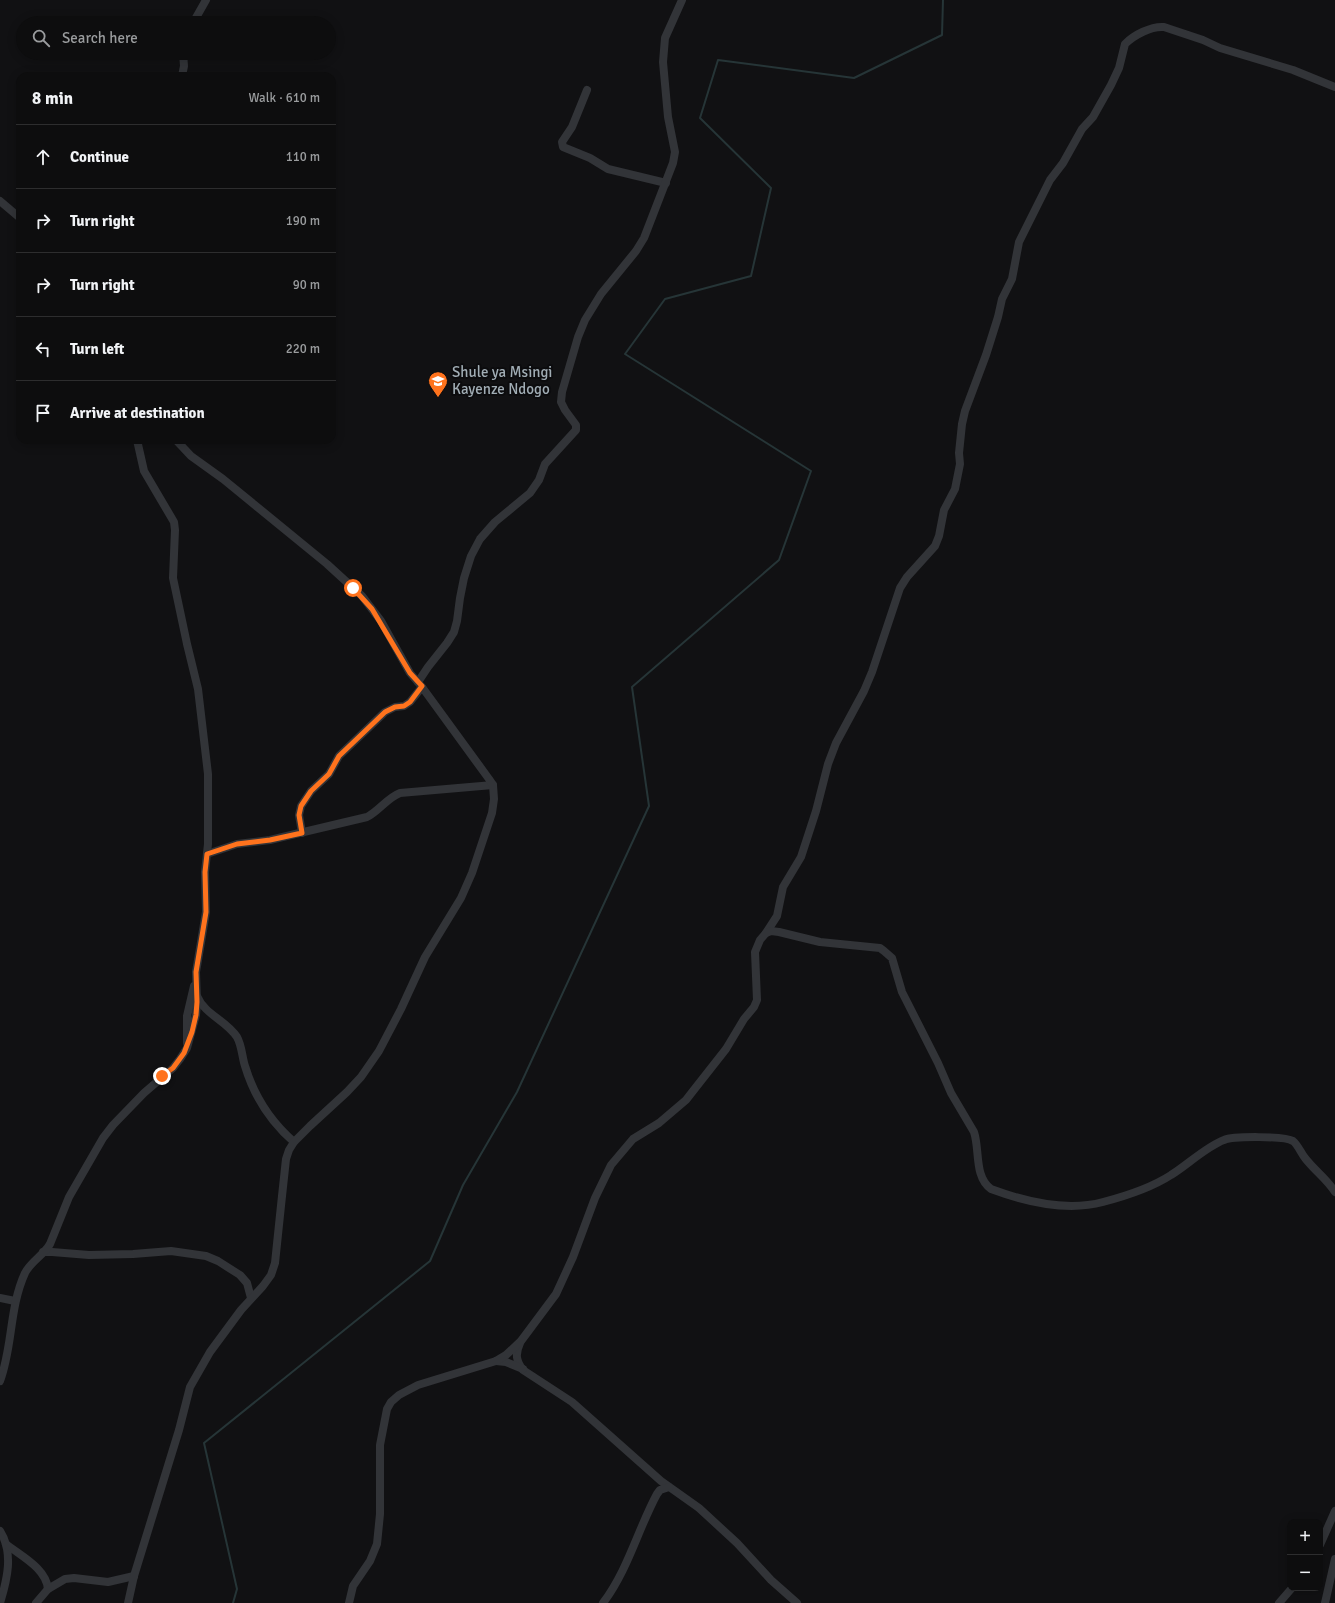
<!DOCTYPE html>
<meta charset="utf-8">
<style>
body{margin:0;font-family:Signika,sans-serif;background:#1b1b1c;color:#f1f3f6}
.controls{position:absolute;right:12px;bottom:12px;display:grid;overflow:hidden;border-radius:8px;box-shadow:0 2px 10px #0003}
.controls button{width:36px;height:36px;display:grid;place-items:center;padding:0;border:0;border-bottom:1px solid #2d2d2e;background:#0d0d0e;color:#f1f3f6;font:20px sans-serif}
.stop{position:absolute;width:12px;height:12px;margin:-9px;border:3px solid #ff731d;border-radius:50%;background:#fff}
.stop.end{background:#ff731d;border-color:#fff;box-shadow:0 1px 4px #0008}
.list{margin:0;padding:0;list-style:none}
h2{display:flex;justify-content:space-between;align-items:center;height:52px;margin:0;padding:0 16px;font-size:17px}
h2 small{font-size:13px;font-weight:400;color:#9a9c9e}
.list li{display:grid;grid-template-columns:26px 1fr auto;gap:12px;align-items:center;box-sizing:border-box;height:64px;padding:0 16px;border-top:1px solid #2d2d2e}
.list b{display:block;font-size:15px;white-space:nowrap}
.list em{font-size:13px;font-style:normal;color:#9a9c9e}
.icon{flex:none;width:22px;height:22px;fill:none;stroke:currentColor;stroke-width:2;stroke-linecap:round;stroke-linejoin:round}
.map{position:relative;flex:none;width:1335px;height:1603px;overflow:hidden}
.search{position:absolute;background:#0d0d0e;box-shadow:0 2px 10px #0003;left:16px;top:16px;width:320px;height:44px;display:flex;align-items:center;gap:10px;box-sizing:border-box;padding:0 14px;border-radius:22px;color:#9a9c9e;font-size:15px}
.panel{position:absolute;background:#0d0d0e;box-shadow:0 2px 10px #0003;left:16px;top:72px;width:320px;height:372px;border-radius:12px}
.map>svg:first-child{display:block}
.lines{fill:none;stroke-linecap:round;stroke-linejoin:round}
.stream{stroke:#263537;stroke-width:2}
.minor{stroke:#323438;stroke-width:8}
.route{stroke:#ff731d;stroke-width:5}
.labels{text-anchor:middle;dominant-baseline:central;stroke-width:4;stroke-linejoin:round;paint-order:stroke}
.poi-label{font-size:15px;fill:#a1adb5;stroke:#0c0c0e;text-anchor:start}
</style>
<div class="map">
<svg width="1335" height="1603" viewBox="0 0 1335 1603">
<rect width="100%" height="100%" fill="#111113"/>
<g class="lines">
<path class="stream" d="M233 1603 237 1589 204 1443 430 1261 463 1185 517 1092 649 806 632 687 779 560 811 471 625 354 665 299 751 276 771 188 700 118 718 60 854 78 942 35 943 0"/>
<g class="minor">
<path d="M193 23 206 0"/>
<path d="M182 76 184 66 183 53"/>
<path d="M587 90 572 127 562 142 563 147 590 158 608 169 666 183"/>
<path d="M0 201 20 218"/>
<path d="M418 682 428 667 447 643 454 632 457 621 460 598 464 578 471 556 480 539 495 522 530 493 539 480 545 464 576 430V425L565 410 561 402 562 392 578 337 585 320 601 294 636 251 644 238 673 163 675 152 668 117 663 62 665 38 682 0"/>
<path d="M302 833 299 815 301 806 311 791 329 774 339 756 385 712 395 707 404 706 410 702 422 687"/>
<path d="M207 854 237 844 270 840 367 817C379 811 387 798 400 793L493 785"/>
<path d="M766 933 777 916 783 887 801 857 816 811 828 764 836 743 864 691 872 672 900 588 907 577 935 546 939 536 944 510 955 489 960 464 959 453 962 424 965 411 986 355 998 317 1002 299 1012 279 1019 242 1050 180 1063 163 1082 129 1093 117 1111 85 1119 68 1125 44C1134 35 1151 26 1164 27L1203 40 1220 48 1293 70 1335 87"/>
<path d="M197 996C205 1015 226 1020 237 1037 242 1046 242 1057 245 1066 254 1096 271 1122 294 1142"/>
<path d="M187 1043V1016L194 986"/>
<path d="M43 1252H52L89 1255 133 1254 171 1251 206 1256 218 1261 240 1275 247 1283 251 1298"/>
<path d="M0 1298 15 1301"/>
<path d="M520 1343C515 1354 516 1361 523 1370L572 1402 661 1481 699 1508 737 1543 771 1580 797 1603"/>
<path d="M496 1361 506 1362 523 1369"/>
<path d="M0 1381C13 1346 9 1308 25 1273 31 1261 44 1255 50 1244L69 1197 103 1138 113 1125 144 1093 173 1068 180 1059 187 1048 196 1015 197 1002 196 972 206 912 205 872 208 844V774L198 689 187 644 173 578 175 530 174 522 144 471 137 440"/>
<path d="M0 1531C14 1553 7 1580 0 1603"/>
<path d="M6 1544C21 1556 46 1568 48 1589"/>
<path d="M1320 1545 1335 1511"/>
<path d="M36 1603 48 1589 65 1579 74 1578 108 1582 134 1576"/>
<path d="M128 1603 134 1576 179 1430 190 1387 210 1352 241 1310 263 1286 271 1275 275 1263 282 1196 286 1159 289 1150 294 1142 310 1126 347 1092 361 1077 379 1051 401 1009 425 957 461 898 472 873 492 813 494 799 493 785 489 779 422 687 410 673 381 621 362 596 327 564 223 479 191 456 176 440"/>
<path d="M349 1603 353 1586 370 1561 377 1544 380 1514V1445L387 1409 391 1402 399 1395 418 1385 496 1361 506 1355 521 1341 556 1294 573 1257 595 1198 611 1165 633 1139 659 1123 686 1100 693 1091 726 1049 744 1019 754 1007 757 1000 755 952 760 940 766 933 771 931 779 932 820 942 880 948 884 951 892 958 902 992 938 1063 951 1093 974 1132C980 1150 974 1177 991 1189 1026 1202 1066 1212 1103 1202 1126 1196 1151 1188 1171 1175 1186 1166 1207 1146 1224 1140 1233 1136 1285 1136 1293 1141 1298 1145 1301 1153 1305 1158 1314 1170 1327 1179 1335 1192"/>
<path d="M603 1603C628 1570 638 1529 657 1494L660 1490 669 1487"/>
<path d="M1279 1603 1292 1588"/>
<path d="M1325 1603 1335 1559"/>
</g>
</g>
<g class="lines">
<path class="route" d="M162 1076 173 1068 184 1053 192 1032 196 1015 197 1002 196 972 206 912 205 872 207 854 237 844 270 840 302 833 299 815 301 806 311 791 329 774 339 756 385 712 395 707 404 706 410 702 422 686 410 673 372 609 353 588"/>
</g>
<defs>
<symbol id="school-pin" viewBox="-11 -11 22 30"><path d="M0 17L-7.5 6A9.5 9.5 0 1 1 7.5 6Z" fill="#ff731d" stroke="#0c0c0e"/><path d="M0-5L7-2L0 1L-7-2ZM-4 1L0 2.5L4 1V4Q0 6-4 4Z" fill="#fff"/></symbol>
</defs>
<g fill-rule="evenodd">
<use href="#school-pin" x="427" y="370" width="22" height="30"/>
</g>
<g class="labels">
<g class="poi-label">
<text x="452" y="372">Shule ya Msingi<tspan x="452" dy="17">Kayenze Ndogo</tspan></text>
</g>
</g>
</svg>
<div class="controls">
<button>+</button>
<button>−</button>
</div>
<div class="stop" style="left:353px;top:588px"></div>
<div class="stop end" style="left:162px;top:1076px"></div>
<div class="search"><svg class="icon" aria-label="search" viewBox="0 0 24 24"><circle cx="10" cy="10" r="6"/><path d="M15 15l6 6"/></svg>Search here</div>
<section class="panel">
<h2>8 min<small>Walk · 610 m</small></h2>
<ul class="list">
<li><svg class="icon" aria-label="ahead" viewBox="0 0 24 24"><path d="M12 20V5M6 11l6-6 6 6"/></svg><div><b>Continue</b></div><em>110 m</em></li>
<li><svg class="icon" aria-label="right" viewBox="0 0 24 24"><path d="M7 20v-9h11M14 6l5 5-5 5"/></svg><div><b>Turn right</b></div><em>190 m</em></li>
<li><svg class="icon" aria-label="right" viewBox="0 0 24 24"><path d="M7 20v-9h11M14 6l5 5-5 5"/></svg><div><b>Turn right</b></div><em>90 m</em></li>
<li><svg class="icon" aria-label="left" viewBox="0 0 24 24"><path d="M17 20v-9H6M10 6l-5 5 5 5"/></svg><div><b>Turn left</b></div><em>220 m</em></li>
<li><svg class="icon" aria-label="arrive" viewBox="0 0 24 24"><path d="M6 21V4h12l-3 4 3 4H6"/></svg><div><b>Arrive at destination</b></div></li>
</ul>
</section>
</div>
